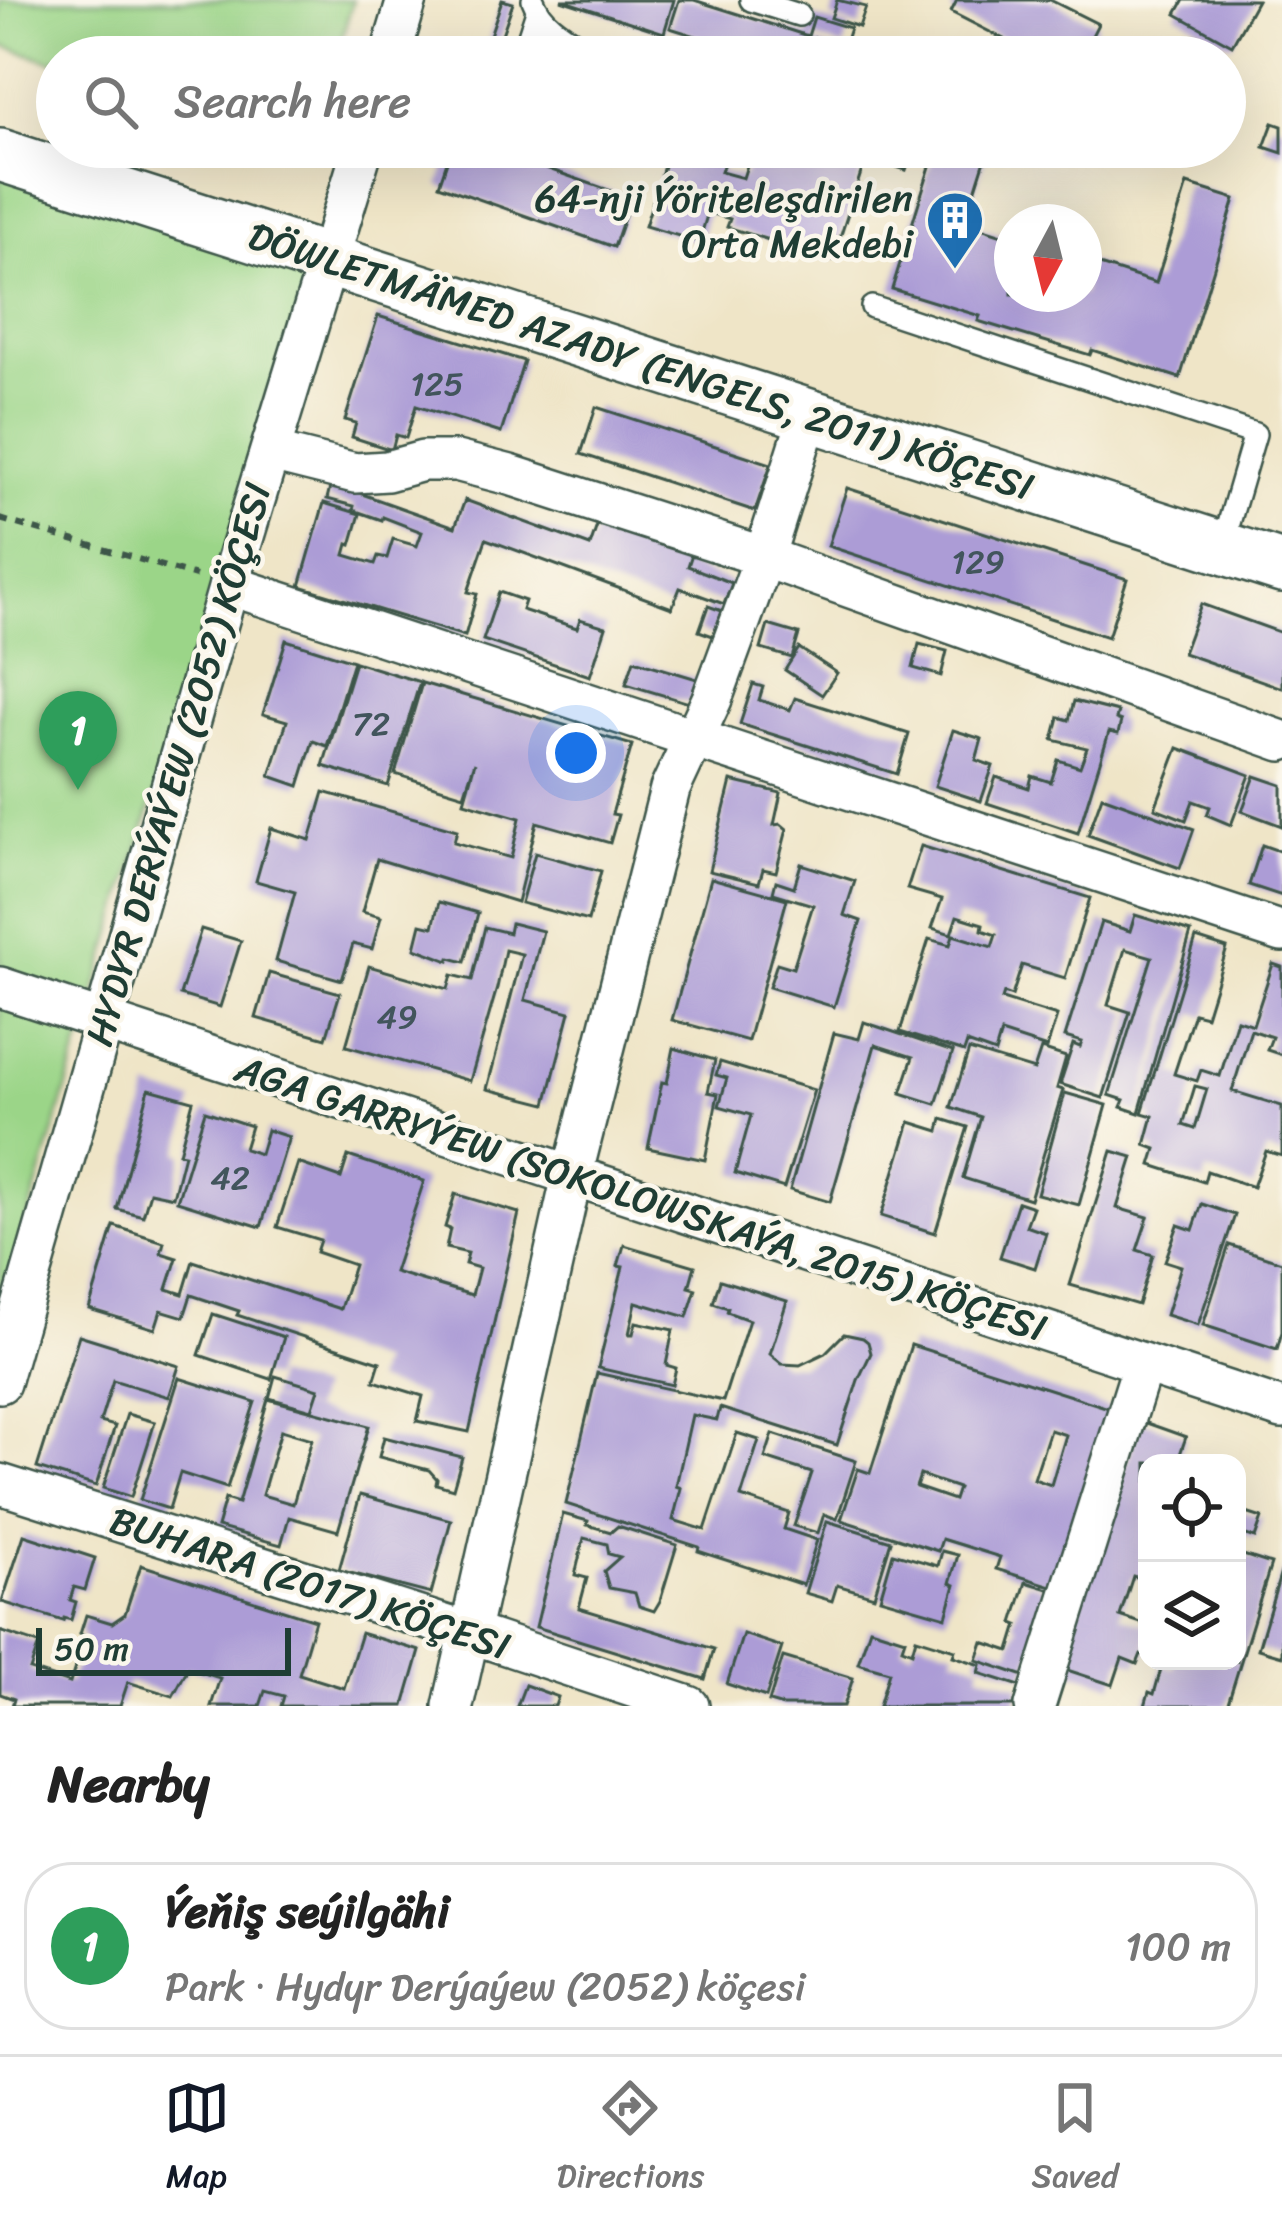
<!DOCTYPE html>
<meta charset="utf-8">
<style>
body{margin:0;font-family:Sriracha,sans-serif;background:#f6f6f6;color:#222}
.controls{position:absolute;right:36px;bottom:36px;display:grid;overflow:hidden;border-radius:24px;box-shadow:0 12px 48px #0002}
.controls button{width:108px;height:108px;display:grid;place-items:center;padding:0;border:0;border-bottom:3px solid #e0e0e0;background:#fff;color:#222;font:60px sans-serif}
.compass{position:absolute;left:994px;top:204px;width:108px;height:108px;border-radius:50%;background:#fff;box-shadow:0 12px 48px #0002;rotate:187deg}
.scale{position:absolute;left:36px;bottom:30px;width:255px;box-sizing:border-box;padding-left:12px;border:6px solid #1f3d34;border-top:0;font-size:33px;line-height:42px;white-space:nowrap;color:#1f3d34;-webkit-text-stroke:9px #fbf7ec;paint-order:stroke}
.you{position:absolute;left:576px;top:753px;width:42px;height:42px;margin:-30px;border:9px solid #fff;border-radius:50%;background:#1a73e8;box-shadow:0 0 0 18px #1a73e833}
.badge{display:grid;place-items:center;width:78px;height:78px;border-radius:50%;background:#111827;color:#fff;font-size:39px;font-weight:700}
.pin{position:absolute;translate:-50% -99px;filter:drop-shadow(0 3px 6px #0008)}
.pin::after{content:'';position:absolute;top:63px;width:42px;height:36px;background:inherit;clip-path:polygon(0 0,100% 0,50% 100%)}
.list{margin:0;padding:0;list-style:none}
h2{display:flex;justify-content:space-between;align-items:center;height:156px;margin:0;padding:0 48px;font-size:51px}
h2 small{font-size:39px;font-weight:400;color:#767676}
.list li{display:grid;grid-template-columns:78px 1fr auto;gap:36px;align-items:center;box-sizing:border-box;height:168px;margin:0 24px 24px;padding:0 24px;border:3px solid #e0e0e0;border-radius:48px}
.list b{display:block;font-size:45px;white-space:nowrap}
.list p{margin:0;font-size:39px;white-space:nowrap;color:#767676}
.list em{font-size:39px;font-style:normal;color:#767676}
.icon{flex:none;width:66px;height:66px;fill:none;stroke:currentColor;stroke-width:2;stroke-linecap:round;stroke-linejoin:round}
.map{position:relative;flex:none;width:1282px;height:1706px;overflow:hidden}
.search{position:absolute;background:#fff;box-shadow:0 12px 48px #0002;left:36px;right:36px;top:36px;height:132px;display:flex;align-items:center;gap:30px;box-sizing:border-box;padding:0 42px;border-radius:66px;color:#767676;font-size:45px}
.sheet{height:348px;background:#fff}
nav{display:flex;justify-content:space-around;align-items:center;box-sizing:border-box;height:168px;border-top:3px solid #e0e0e0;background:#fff;font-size:33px;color:#767676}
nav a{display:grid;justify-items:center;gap:6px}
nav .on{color:#111827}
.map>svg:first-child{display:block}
.green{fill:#9bd588;stroke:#5d895e;stroke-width:3}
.building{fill:#ac9cd6;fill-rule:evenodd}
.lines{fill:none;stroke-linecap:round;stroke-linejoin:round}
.service-casing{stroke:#3e564a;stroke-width:26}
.minor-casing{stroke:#3e564a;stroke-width:44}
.tertiary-casing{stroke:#3e564a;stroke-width:56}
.path{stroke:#3e564a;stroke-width:6;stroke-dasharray:9 9;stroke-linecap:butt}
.service{stroke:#fff;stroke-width:21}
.minor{stroke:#fff;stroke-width:39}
.tertiary{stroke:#fff;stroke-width:51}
.labels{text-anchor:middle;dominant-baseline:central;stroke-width:9;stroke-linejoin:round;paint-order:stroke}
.number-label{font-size:33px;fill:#42555c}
.poi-label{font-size:39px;fill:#1f3d34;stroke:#fbf7ec;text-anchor:end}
.street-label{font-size:39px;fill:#1f3d34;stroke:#fbf7ec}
</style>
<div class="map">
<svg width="1282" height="1706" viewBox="0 0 1282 1706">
<rect width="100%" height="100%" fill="#fbf7ec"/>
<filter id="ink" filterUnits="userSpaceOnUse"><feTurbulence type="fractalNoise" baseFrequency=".00833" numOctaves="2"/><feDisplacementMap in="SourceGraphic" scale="24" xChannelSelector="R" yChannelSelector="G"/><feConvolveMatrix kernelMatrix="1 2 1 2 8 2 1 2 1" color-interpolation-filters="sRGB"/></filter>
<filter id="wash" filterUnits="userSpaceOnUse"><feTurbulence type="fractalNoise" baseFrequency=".004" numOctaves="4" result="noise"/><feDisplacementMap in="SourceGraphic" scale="48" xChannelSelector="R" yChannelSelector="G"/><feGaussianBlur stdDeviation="2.7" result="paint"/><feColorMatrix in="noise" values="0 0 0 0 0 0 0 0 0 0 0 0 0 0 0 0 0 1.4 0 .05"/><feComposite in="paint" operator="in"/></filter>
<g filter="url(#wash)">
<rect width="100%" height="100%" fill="#efe5c7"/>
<g class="green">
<path d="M0 0H353L336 57H57V63L0 45Z"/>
<path d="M0 171 311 270 0 1311Z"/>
</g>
<g id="blocks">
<g class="building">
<path d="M502 0 513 3 494 57H487L483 56Z"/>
<path d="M561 0H674L664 33Z"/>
<path d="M679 0H694L808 36 814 17 850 28 844 47 815 38 814 43 835 50 833 57H796L788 54 787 57H748L750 53 670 28Z"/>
<path d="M837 0 866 7 859 27 831 18Z"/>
<path d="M957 0H1050L1098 24 1081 57H1029L1031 53 951 12Z"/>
<path d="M1184 0H1257L1232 45 1176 14Z"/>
<path d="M1273 123 1282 126V153L1264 147Z"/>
<path d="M452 147H486L631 198 614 247 439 185Z"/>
<path d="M670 147H729L721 172 743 178 753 147H914L906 170 866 157 833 260 727 227 730 219 708 212 699 242 645 226Z"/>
<path d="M936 147H989L965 223 1012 238V294H1084V260L1156 283 1187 184 1235 199 1180 378 1092 350 1090 355 978 321 980 316 892 289Z"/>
<path d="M378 316 524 361 501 433 416 406 406 438 396 435 392 450 352 437 356 423 345 420Z"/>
<path d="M596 407 771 464 755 511 581 454Z"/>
<path d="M331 483 455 527 465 500 590 546 599 520 692 554 688 566 732 583 724 604 680 588 672 608 486 539 468 592 477 594 465 636 300 586 324 503 360 514 351 545 348 544 345 555 375 564 378 556 387 558 393 539 417 546 422 532 383 517 382 520 353 510 354 506 327 499Z"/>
<path d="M847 488 1127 579 1108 637 828 546Z"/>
<path d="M499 592 525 601 522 610 577 628 580 619 606 627 590 676 483 640Z"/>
<path d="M1201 604 1282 633V688L1183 653Z"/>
<path d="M708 606 722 611 713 636 699 631Z"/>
<path d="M768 625 799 634 792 658 761 649Z"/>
<path d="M286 640 353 661 327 746 313 741 299 786 270 776 287 721 263 714Z"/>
<path d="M919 644 947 651 941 676 913 668Z"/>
<path d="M799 648 837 673 822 695 785 670Z"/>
<path d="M634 660 697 679 689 703 626 684Z"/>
<path d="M355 662 420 682 388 786 323 766Z"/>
<path d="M422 683 632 745 612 814 618 815 610 843 537 822 517 902 377 859 362 912 381 917 372 949 353 944 342 980 276 961 295 892 256 881 271 828 310 840 324 792 457 830 454 842 511 858 520 818 464 802 475 762 464 795 395 774Z"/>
<path d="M753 684 763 687 759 700 790 710 795 698 909 734 897 774 740 724Z"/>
<path d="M1074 701 1118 712 1116 719 1121 721 1118 734 1109 732 1078 833 987 803 996 777 1029 788 1032 776 1051 782 1058 760 1080 767 1087 748 1053 740 1059 717 1069 720Z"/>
<path d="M953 730 982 739 976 760 993 766 981 801 935 786Z"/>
<path d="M1178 748 1250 775 1231 825 1207 815 1210 807 1193 801 1186 820 1155 808Z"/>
<path d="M1255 776 1282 785V826L1242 811Z"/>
<path d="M731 781 781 793 774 825 781 824 787 829 776 872 763 869 759 883 709 871Z"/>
<path d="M1102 796 1194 829 1180 868 1088 835Z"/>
<path d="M1262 845 1282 852V896L1249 885Z"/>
<path d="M921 846 1090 898 1065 978 1022 965 1012 996 1004 993 1002 999 1057 1016 1047 1048 1001 1033 995 1053 967 1043 964 1052 900 1032 929 939 950 945 953 935 992 947 996 935 982 930 983 924 957 916 951 934 932 928 942 899 907 889Z"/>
<path d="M535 853 601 871 588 921 521 903Z"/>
<path d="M801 864 855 881 844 915 861 921 834 1007 769 987 777 963 793 968 813 905 773 893 776 881 794 887Z"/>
<path d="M711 878 787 899 748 1041 672 1020Z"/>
<path d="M439 902 478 913 465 962 450 958 449 961 415 948 421 924 433 927Z"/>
<path d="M1135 915 1191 932 1139 1113 1121 1107 1124 1100 1109 1095 1152 957 1125 949 1108 1005 1130 1012 1103 1098 1060 1084 1073 1044 1080 1047 1082 1042 1065 1037 1101 922 1130 931Z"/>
<path d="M511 923 543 931 525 1000 570 1012 546 1104 487 1089 522 954 505 950 497 988 470 1081 346 1046 369 966 448 989 452 975 472 980 485 927 509 933Z"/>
<path d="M201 929 241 941 220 1007 180 995Z"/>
<path d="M1196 938 1227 948 1206 1016 1194 1013 1174 1074 1197 1081 1201 1070 1220 1076 1237 1020 1253 1025 1273 964 1282 967V1055L1267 1050 1272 1037 1251 1030 1232 1091 1282 1106V1156L1266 1151 1253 1187 1207 1171 1204 1182 1151 1165 1156 1149 1145 1145 1153 1116 1142 1113ZM1195 1086 1207 1089 1195 1129 1183 1125Z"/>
<path d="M269 973 340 993 326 1038 256 1018Z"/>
<path d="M864 1022 953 1052 936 1104 901 1093 913 1057 875 1045 830 1202 790 1190 834 1033 859 1039Z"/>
<path d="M674 1048 715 1060 708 1092 718 1094 705 1160 648 1148 662 1082 667 1083Z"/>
<path d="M1041 1049 1066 1057 1057 1088 1063 1090 1030 1199 963 1178 981 1117 951 1107 969 1050 1034 1070Z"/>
<path d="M720 1062 814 1090 784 1188 735 1173 751 1115 719 1106 727 1078 716 1075Z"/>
<path d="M149 1089 193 1101 179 1153 184 1154 173 1197 150 1192 143 1216 117 1209Z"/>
<path d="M1065 1093 1107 1105 1079 1205 1037 1194Z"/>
<path d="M205 1111 251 1126 244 1149 260 1154 267 1130 289 1137 261 1227 177 1201Z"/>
<path d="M942 1119 968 1127 935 1233 881 1216 910 1122 939 1131Z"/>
<path d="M1112 1151 1133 1157 1117 1208 1148 1217 1137 1250 1153 1255 1138 1305 1070 1285Z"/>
<path d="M348 1156 424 1181 394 1272 472 1295 479 1268 465 1264 468 1253 446 1248 450 1229 445 1227 455 1194 519 1213 469 1432 417 1421 423 1396 374 1381 380 1362 237 1315 239 1311 191 1295 184 1317 161 1310 155 1329 89 1309 114 1226 164 1242 161 1253 177 1258 167 1289 183 1294 193 1261 340 1309 354 1265 316 1252 320 1240 277 1227 298 1163 341 1178Z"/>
<path d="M1018 1202 1033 1207 1026 1226 1046 1233 1035 1268 1000 1257Z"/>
<path d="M1202 1204 1235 1215 1198 1325 1166 1315 1181 1266 1165 1261 1178 1225 1193 1230Z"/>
<path d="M624 1245 695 1266 689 1287 696 1289 687 1317 636 1302 629 1334H633L636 1322 673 1330 666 1365 676 1368 672 1385 598 1368 623 1267 618 1266Z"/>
<path d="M1229 1245 1282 1262V1332L1277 1349 1203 1325Z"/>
<path d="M720 1280 787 1301 770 1354 782 1364 800 1365 825 1353 844 1334 863 1338 868 1342 871 1353 858 1380 837 1445 720 1408 717 1420 692 1415 676 1486 681 1488 673 1520 705 1530 737 1433 759 1440 741 1497 789 1513 784 1529 817 1540 803 1585 698 1551 699 1547 566 1504 597 1373 723 1401 749 1320 727 1312 728 1308 713 1303Z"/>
<path d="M213 1314 284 1337 271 1379 199 1355Z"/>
<path d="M79 1335 179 1366 169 1397 113 1380 100 1422 115 1426 96 1486 37 1468Z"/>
<path d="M911 1345 1115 1410 1058 1588 996 1569 1000 1557 942 1539 938 1551 841 1520 858 1469 870 1473ZM1050 1430 1066 1435 1051 1485 1034 1479ZM920 1475 958 1488 954 1500 916 1487Z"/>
<path d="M275 1376 319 1389 312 1410 269 1398Z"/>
<path d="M179 1378 255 1402 227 1488 180 1473 169 1509 140 1500Z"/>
<path d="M268 1399 369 1426 338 1531 289 1517 281 1545 217 1527 225 1499 238 1503ZM281 1430 312 1439 293 1504 262 1495Z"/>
<path d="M127 1414 155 1422 131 1497 103 1488Z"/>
<path d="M1141 1421 1186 1437 1177 1463H1147V1580L1133 1576 1120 1616 1147 1625V1656L1141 1654 1137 1664 1122 1658 1113 1685 1058 1667Z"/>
<path d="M773 1434 856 1461 837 1519 824 1514 818 1533 794 1526 812 1473 765 1458Z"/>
<path d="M384 1437 462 1457 453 1489 436 1484 437 1479 429 1470 379 1457Z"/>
<path d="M360 1495 451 1520 431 1594 339 1570Z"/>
<path d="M1237 1510 1262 1518 1255 1538 1237 1532Z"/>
<path d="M563 1514 588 1521 587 1525 611 1532 618 1526 677 1545 660 1601 654 1611 639 1606 635 1593 609 1588 604 1571 620 1557 609 1554 607 1544 584 1538 575 1575 587 1578 579 1608 714 1649 705 1679 536 1627Z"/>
<path d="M827 1521 891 1541 874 1596 837 1585 832 1601 805 1593Z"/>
<path d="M24 1535 95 1558 85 1590 74 1587 70 1600 76 1602 71 1620 64 1618 63 1621 2 1602Z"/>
<path d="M942 1551 958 1555 950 1583 955 1585 946 1617 880 1598 893 1553 938 1566Z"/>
<path d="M1237 1553 1271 1564 1227 1706H1145L1149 1692 1154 1694 1162 1665 1174 1668 1176 1661H1237Z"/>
<path d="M141 1565 315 1620 299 1674 344 1688 361 1633 420 1651 404 1706H281L284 1696 265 1691 260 1706H211L220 1678 188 1668 173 1696 128 1682 120 1706H12L14 1699 0 1694V1631L39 1644 30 1670 70 1683 85 1636 80 1634 86 1615 112 1623 125 1614Z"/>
<path d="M1281 1572H1282V1656L1258 1649Z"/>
<path d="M1026 1582 1052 1590 1024 1676 977 1660 983 1642 1010 1651 1018 1625 1013 1623Z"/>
<path d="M870 1628 905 1639 902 1648 912 1652 916 1638 955 1650 953 1656 981 1665 979 1673 1020 1686 1014 1706H879L889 1672 858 1663Z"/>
<path d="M743 1634 782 1647 766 1697 727 1684Z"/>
<path d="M783 1657 853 1678 844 1706H783L769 1702Z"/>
<path d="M525 1685 558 1697 555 1706H517Z"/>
</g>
</g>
</g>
<g filter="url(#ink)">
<use href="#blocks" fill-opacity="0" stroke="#3e564a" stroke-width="3"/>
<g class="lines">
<defs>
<g id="service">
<path d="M533 0C543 28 575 41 598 57"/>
<path d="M751 0 799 15"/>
<path d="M522 57 537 11"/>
<path d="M600 147 609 150 616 147"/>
<path d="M872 307 1255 434 1222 547"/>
</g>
<g id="minor">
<path d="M390 57 407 0"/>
<path d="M271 452 355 473 387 471 423 461H456L510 475 764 557 1282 741"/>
<path d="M229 585 1282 932"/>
<path d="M0 987 1282 1409"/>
<path d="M0 1383 229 585 363 147"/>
<path d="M0 1484 470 1633 689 1706"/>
<path d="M453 1706 572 1176 670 789 712 699 764 557 809 415"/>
<path d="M1035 1706 1143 1364"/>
</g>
<path id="tertiary" d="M0 155 1282 567"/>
</defs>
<use href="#service" class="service-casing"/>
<use href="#minor" class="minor-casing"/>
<use href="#tertiary" class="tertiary-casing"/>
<path class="path" d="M0 519 196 576"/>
<use href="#service" class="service"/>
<use href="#minor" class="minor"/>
<use href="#tertiary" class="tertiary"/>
</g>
</g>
<defs>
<symbol id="building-pin" viewBox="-11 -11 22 30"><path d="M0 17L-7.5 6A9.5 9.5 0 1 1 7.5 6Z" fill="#1f6fb2" stroke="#fbf7ec"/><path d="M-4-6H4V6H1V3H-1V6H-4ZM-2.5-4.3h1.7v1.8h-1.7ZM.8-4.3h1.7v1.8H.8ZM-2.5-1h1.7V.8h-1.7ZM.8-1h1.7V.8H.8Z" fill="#fff"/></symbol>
</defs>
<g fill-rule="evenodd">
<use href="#building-pin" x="922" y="187" width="66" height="90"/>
</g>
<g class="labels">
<g class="number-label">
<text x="437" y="384">125</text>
<text x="978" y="562">129</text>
<text x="371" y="724">72</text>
<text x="397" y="1017">49</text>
<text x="230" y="1178">42</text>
</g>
<g class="poi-label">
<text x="913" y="198">64-nji Ýöriteleşdirilen<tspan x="913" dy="45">Orta Mekdebi</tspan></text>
</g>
<g class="street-label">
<text transform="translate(641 361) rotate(18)">DÖWLETMÄMED AZADY (ENGELS, 2011) KÖÇESI</text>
<text transform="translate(178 764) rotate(-74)">HYDYR DERÝAÝEW (2052) KÖÇESI</text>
<text transform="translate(641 1198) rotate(18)">AGA GARRYÝEW (SOKOLOWSKAÝA, 2015) KÖÇESI</text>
<text transform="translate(310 1583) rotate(18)">BUHARA (2017) KÖÇESI</text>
</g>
</g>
</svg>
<div class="controls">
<button><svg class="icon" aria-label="locate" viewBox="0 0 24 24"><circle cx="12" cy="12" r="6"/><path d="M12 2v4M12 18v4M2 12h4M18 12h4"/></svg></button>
<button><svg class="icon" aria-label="layers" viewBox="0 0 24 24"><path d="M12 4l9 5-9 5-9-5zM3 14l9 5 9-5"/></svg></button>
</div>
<svg class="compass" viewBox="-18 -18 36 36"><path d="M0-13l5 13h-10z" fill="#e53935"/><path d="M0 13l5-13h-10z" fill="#767676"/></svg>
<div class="scale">50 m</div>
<div class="you"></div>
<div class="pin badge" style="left:78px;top:790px;background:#2e9e5b">1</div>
<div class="search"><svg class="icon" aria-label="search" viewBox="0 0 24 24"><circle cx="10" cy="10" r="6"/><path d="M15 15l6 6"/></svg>Search here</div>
</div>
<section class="sheet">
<h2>Nearby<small></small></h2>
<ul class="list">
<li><span class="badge" style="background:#2e9e5b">1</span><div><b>Ýeňiş seýilgähi</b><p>Park · Hydyr Derýaýew (2052) köçesi</p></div><em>100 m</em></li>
</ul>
</section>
<nav>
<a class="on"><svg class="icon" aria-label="map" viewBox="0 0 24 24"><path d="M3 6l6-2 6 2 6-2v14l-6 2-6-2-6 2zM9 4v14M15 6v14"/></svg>Map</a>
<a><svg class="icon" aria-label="directions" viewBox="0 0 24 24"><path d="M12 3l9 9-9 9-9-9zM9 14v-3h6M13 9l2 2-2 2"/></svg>Directions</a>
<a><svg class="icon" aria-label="saved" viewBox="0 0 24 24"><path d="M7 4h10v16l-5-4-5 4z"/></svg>Saved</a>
</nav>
